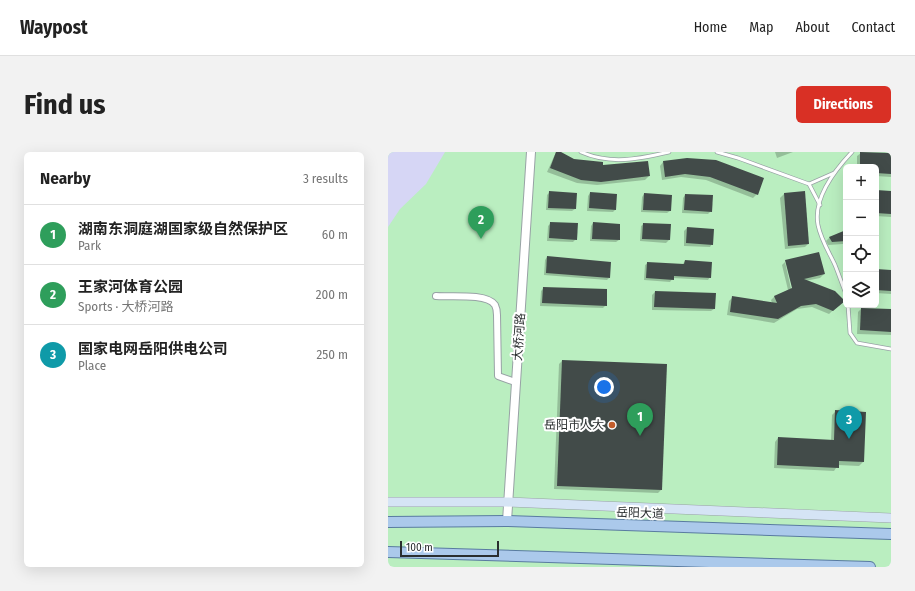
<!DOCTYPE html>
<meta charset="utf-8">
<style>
body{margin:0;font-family:"Fira Sans Condensed","Noto Sans SC",sans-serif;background:#f2f2f2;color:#222}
.controls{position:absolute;right:12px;top:12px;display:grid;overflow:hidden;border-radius:6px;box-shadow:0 4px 16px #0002}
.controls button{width:36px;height:36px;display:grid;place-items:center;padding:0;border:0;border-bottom:1px solid #e0e0e0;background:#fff;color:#222;font:20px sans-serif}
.scale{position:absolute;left:12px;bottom:10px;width:99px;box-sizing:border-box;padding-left:4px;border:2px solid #2a2e2f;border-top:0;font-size:11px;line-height:14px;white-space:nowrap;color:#2a2e2f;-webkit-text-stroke:3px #fff;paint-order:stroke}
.you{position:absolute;left:216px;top:235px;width:14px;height:14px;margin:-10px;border:3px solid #fff;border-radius:50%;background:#1a73e8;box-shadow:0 0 0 6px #1a73e833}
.badge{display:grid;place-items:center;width:26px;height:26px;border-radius:50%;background:#d93025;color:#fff;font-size:13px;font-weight:700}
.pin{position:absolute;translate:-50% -33px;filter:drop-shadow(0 1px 2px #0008)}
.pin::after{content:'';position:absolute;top:21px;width:14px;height:12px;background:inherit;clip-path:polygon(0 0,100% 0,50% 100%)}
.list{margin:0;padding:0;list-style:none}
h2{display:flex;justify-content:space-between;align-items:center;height:52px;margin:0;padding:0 16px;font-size:17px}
h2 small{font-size:13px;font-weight:400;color:#767676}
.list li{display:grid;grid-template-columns:26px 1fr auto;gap:12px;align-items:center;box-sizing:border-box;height:60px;padding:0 16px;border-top:1px solid #e0e0e0}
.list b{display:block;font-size:15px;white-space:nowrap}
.list p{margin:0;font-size:13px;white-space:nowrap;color:#767676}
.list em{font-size:13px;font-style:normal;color:#767676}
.icon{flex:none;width:22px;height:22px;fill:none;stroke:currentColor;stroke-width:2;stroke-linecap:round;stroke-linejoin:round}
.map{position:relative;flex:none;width:503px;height:415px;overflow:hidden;border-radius:6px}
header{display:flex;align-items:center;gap:24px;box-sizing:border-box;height:56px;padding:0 20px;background:#fff;border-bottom:1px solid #e0e0e0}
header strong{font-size:19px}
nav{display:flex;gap:22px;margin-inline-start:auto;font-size:14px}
.intro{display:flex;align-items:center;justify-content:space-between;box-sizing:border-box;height:96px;padding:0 24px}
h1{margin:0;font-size:28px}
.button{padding:10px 18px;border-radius:6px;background:#d93025;color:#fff;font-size:14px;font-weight:700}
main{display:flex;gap:24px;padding:0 24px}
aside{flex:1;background:#fff;border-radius:6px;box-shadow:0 4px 16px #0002}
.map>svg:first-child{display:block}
.green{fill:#baeec0;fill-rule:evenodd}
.water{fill:#d6d6f5}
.shadow{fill:#0003;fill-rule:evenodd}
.building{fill:#424b49}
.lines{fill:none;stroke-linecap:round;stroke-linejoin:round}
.service-casing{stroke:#98a2a5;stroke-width:4.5}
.minor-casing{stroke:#98a2a5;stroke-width:8}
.tertiary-casing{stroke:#98a2a5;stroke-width:10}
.secondary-casing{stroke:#98a2a5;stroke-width:10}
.primary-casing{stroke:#597ba0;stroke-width:12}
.service{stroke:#fff;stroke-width:3}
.minor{stroke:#fff;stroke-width:6}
.tertiary{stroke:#fff;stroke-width:8}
.secondary{stroke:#d5e4f5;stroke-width:9}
.primary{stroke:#abc9eb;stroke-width:10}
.poi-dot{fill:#c35d2c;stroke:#fff;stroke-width:1.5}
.labels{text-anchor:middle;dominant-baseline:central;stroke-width:4;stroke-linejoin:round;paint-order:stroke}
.street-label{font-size:12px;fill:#2a2e2f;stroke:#fff}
.poi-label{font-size:12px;fill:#2a2e2f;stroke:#fff;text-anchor:end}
</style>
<header>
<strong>Waypost</strong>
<nav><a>Home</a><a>Map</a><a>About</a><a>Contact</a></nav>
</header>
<div class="intro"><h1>Find us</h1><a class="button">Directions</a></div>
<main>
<aside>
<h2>Nearby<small>3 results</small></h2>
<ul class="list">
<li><span class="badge" style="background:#2e9e5b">1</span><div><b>湖南东洞庭湖国家级自然保护区</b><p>Park</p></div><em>60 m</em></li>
<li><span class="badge" style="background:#2e9e5b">2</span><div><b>王家河体育公园</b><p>Sports · 大桥河路</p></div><em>200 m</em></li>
<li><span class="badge" style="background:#0f9aa8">3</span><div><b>国家电网岳阳供电公司</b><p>Place</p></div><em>250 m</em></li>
</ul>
</aside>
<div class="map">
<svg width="503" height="415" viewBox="0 0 503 415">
<rect width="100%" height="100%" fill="#eef9fc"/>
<path class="green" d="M0 0H503V415H0ZM458 15H488V153H458Z"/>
<path class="water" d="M0 0H57L38 32 12 57 0 75Z"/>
<g class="shadow">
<path d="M168 0H172L186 8 261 24 257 28 209 33 189 31 159 20Z"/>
<path d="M387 0H405L389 6Z"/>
<path d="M473 1 503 2V25L488 24V15H469V4Z"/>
<path d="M299 7 369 42 365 46 318 28 293 25 274 28 272 14 275 10Z"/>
<path d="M488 39 503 40V65L488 64Z"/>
<path d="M162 40 187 57 184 59 158 58 159 43Z"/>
<path d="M416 40 420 92 417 95 397 97 392 46 396 42Z"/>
<path d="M202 41 228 57 225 60 199 59 200 44Z"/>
<path d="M256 42 282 59 279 61 253 60 254 45Z"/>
<path d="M297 43 323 59 320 62 294 61 295 46Z"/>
<path d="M458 44V63H457Z"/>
<path d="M163 71 188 87 185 90 159 89 160 74Z"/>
<path d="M205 71 231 88 228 90 202 89 203 74Z"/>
<path d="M256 72 282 73 281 88 278 91 252 89 253 74Z"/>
<path d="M299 76 324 92 322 95 296 94V79Z"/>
<path d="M458 79V98L456 99 455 92 440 93 438 89 442 85Z"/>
<path d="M159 105 221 126 219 128 156 123 157 108Z"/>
<path d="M297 109 322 125 320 128 285 126 282 130 256 128 257 113 260 111 294 113Z"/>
<path d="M398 109 436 122 432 126 417 129 455 149 441 162 424 155 409 157 386 171 339 163 341 149 345 145 384 151 383 148 386 145 400 138 394 113ZM397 110H399L406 140 404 141Z"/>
<path d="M488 118 503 119V142L488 141Z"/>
<path d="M156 136 218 153 215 156 152 154 153 139Z"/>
<path d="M267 140 326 157 323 159 264 158V143Z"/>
<path d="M473 157 503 158V183L469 182 470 160Z"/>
<path d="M174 209 273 338 270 341 166 337 171 212Z"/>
<path d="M448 259 477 261 475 310 471 314 450 313 446 319 386 316 387 290 390 286 443 289 444 263Z"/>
</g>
<g class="building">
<path d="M168 0H173L186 7 215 10V13L260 9 262 24 213 30 193 28 162 16Z"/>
<path d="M472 0 503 1V22L488 21V15H472Z"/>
<path d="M299 6 328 8 376 26 370 43 322 25 297 22 277 25 275 9Z"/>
<path d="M488 38 503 39V62L488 61Z"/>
<path d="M161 39 189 41 188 57 160 56Z"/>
<path d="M417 39 421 92 400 94 396 41Z"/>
<path d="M202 40 229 42 228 58 201 56Z"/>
<path d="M256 41 284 43 283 59 255 58Z"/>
<path d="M297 42 325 43 324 60 296 58Z"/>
<path d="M162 70 190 71 189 88 161 86Z"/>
<path d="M205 70 232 72V88L204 87Z"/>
<path d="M255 71 283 72 282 88 254 87Z"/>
<path d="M299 75 326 77 325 93 298 91Z"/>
<path d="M458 78V89L444 90 441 85Z"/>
<path d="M431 100 437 122 416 127 447 139 457 149 445 159 428 152 413 154 390 167 342 160 344 144 389 151 386 144 404 136 397 108Z"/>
<path d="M159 104 223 110 222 126 158 121Z"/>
<path d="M297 108 324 110 323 126 286 124V128L258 126 259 110 296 112Z"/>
<path d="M488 117 503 118V139L488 138Z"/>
<path d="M155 135 219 137V154L154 151Z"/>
<path d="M267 139 328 141 327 157 266 155Z"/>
<path d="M473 156 503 157V180L472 178Z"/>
<path d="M174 208 279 212 274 338 169 334Z"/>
<path d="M447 258 478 260 476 310 451 309V316L389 313 390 285 446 288Z"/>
</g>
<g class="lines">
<defs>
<g id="service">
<path d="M193 0C222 13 251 7 281 0"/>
<path d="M329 0 350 6 421 32 432 53"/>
<path d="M421 32 446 21"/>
<path d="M458 142C454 132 451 123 447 113 441 100 433 88 430 73 425 47 447 18 464 0"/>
<path d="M460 153 462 181 469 191 503 197"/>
</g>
<path id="minor" d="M48 144C62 145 99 141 107 153 108 155 109 160 109 163L110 224 127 230"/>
<path id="tertiary" d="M119 369 143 0"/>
<path id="secondary" d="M0 350H119L503 366"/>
<g id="primary">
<path d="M0 370 119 369 503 382"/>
<path d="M0 400 482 415"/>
</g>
</defs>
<use href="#service" class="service-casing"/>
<use href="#minor" class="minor-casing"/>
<use href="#tertiary" class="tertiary-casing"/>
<use href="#secondary" class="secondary-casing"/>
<use href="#primary" class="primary-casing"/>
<use href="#service" class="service"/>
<use href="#minor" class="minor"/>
<use href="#tertiary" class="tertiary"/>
<use href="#secondary" class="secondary"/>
<use href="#primary" class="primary"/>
</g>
<circle class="poi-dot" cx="224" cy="273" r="4"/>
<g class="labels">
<g class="street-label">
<text transform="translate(131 185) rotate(-86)">大桥河路</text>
<text transform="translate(252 361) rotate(2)">岳阳大道</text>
</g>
<g class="poi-label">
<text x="216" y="273">岳阳市人大</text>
</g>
</g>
</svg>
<div class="controls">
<button>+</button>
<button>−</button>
<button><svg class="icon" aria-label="locate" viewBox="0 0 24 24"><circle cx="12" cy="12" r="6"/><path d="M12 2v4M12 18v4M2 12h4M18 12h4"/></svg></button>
<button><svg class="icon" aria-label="layers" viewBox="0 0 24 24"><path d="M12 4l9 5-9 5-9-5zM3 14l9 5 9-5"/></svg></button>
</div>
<div class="scale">100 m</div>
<div class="you"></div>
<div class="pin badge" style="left:252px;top:284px;background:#2e9e5b">1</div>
<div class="pin badge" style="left:93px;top:87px;background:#2e9e5b">2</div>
<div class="pin badge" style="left:461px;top:287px;background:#0f9aa8">3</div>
</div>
</main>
